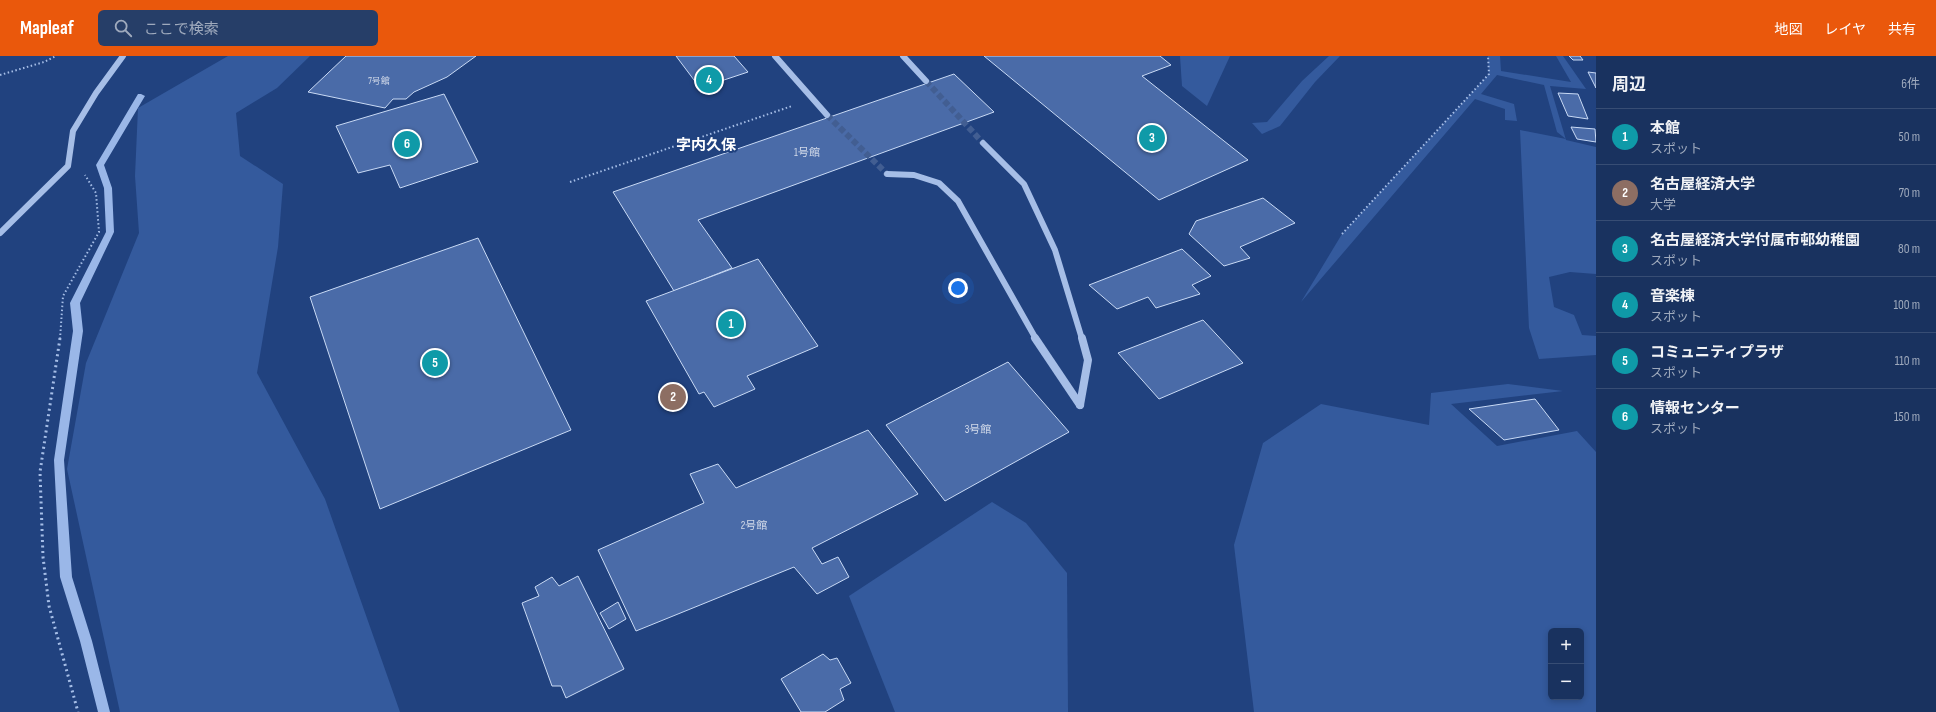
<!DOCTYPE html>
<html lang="ja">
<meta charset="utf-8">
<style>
body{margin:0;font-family:"Sofia Sans Condensed","Noto Sans JP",sans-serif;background:#263e68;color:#f1f3f6}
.controls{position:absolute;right:12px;bottom:12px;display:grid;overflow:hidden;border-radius:6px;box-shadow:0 2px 6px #0003}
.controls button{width:36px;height:36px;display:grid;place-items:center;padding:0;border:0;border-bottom:1px solid #374d74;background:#19325f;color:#f1f3f6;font:20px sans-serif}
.you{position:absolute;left:958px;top:232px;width:14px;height:14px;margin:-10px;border:3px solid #fff;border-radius:50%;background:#1a73e8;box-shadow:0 0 0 6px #1a73e833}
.badge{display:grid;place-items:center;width:26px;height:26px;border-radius:50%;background:#ea580c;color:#fff;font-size:13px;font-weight:700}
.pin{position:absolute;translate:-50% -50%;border:2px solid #fff;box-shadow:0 1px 4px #0006}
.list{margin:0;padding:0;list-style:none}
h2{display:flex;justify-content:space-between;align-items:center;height:52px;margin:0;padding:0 16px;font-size:17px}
h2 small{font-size:13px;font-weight:400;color:#9faabd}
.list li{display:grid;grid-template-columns:26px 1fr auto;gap:12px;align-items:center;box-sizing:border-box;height:56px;padding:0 16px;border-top:1px solid #374d74}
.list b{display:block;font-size:15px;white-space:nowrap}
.list p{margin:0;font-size:13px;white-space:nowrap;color:#9faabd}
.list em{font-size:13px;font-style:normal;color:#9faabd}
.icon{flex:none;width:22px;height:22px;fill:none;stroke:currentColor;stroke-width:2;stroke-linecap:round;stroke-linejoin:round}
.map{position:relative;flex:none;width:1596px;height:656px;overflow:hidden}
header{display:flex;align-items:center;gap:24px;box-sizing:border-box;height:56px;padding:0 20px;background:#ea580c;color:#fff}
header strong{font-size:19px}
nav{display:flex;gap:22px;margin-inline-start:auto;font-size:14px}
.search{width:280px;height:36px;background:#263e68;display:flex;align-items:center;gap:10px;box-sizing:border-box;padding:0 14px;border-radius:6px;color:#9faabd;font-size:15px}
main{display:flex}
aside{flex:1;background:#19325f}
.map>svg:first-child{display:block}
.green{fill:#345a9d;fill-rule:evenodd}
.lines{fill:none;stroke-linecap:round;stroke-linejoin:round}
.stream{fill:#9ab7e8;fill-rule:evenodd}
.building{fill:#4a6ba8;stroke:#c9daf5}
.minor-tunnel{stroke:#425e92;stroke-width:6;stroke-dasharray:6 3;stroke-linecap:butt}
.path-far1{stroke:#a6bee7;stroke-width:2;stroke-dasharray:1.5 2.5;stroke-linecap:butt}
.path{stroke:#a6bee7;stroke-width:3;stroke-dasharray:2 3.5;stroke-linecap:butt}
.minor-far1{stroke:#a6bee7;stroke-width:6}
.minor{stroke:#a6bee7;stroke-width:8}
.labels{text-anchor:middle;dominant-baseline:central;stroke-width:4;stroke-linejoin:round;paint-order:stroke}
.far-number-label{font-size:9px;fill:#d2dae9}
.number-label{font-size:11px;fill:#d2dae9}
.quarter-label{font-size:15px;font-weight:bold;fill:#fff;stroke:#21427f}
</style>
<header>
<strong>Mapleaf</strong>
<div class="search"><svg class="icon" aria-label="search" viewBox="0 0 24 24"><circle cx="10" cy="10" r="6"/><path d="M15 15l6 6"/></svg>ここで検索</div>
<nav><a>地図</a><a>レイヤ</a><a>共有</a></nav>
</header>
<main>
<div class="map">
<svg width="1596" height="656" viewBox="0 0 1596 656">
<rect width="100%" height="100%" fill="#21427f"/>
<g class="green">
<path d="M228 0H310L277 32 236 57 240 100 283 128 278 191 257 317 325 443 400 656H120L67 413 86 307 139 177 135 120 138 52Z"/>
<path d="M1180 0H1230L1207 50 1182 30Z"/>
<path d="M1329 0H1340L1315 26 1280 70 1262 78 1252 67 1267 66 1302 25Z"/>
<path d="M1488 0H1500L1501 15 1571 26 1556 0H1563L1586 33 1550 30 1566 84 1596 91V218L1570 216 1549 221 1554 251 1574 259 1582 279 1596 280V299L1539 303 1529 272 1520 74 1566 83 1557 76 1544 29 1497 19 1481 38 1514 48 1517 65 1505 64V53L1475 43 1301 246 1342 178 1489 18Z"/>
<path d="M1508 328 1563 335 1451 348 1497 390 1577 375 1596 396V656H1254L1234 489 1263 387 1321 348 1429 369 1431 337ZM1551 575H1581V641H1551Z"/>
<path d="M992 446 1026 467 1067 517 1068 656H895L849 540Z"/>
</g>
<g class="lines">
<path class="stream" d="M138 38H141L145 40 104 109 112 132 114 176 80 247 83 275 64 404 72 521 92 585 110 656H98L80 585 60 521 54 404 73 275 70 247 106 176 104 132 96 109Z"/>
</g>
<g class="building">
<path d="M346 0H476L447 21 414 36 406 43H393L385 52 308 36Z"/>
<path d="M676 0H734L748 16 700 32Z"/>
<path d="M984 0H1160L1171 9 1142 20 1248 104 1159 144Z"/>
<path d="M1569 0H1580L1583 4H1573Z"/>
<path d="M1588 16 1596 17V32Z"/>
<path d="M954 18 994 56 698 164 732 212 674 235 613 136Z"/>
<path d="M1558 37 1578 38 1588 63 1568 60Z"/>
<path d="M444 38 478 106 400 132 390 109 358 117 336 70Z"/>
<path d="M1571 71 1595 73 1596 86 1577 83Z"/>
<path d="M1263 142 1295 167 1240 191 1250 202 1224 210 1189 178 1196 165Z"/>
<path d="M478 182 571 374 380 453 310 241Z"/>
<path d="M1182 193 1211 220 1192 229 1200 238 1156 252 1148 241 1117 253 1089 229Z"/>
<path d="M758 203 818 290 747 320 755 333 714 351 704 336 699 338 646 245Z"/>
<path d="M1203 264 1243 307 1159 343 1118 297Z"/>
<path d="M1008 306 1069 376 945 445 886 369Z"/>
<path d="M1535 343 1559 374 1504 384 1469 353Z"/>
<path d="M868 374 918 438 812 492 822 508 838 501 849 521 817 538 794 511 636 575 598 494 704 447 690 418 718 408 736 432Z"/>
<path d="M578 520 624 613 566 642 561 630H552L522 547 539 540 535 531 552 521 559 530Z"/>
<path d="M618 546 626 563 609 573 600 557Z"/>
<path d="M823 598 830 604 837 602 851 627 840 633 844 644 825 656H801L781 623Z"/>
</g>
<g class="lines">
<g class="minor-tunnel">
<path d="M926 25 983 87"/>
<path d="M827 59 887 118"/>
</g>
<g class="path-far1">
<path d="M0 19 44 6 56 0"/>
<path d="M570 126 792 50"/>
<path d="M1342 178 1489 18 1488 0"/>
<path d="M60 283 63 240 99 176 96 137 85 119"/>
</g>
<path class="path" d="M60 282 40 416 43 501 49 550 78 656"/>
<g class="minor-far1">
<path d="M775 0 827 59"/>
<path d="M903 0 926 25"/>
<path d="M983 87 1024 128 1055 194 1082 283"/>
<path d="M887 118 914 119 939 127 958 145 1036 283"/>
<path d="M0 177 68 110 73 75 96 37 123 0"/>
</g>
<g class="minor">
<path d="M1035 282 1080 349"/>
<path d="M1080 349 1088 304 1082 282"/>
</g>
</g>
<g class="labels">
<g class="far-number-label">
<text x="379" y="25">7号館</text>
</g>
<g class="number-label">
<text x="807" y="96">1号館</text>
<text x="978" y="373">3号館</text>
<text x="754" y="469">2号館</text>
</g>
<g class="quarter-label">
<text x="706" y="89">字内久保</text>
</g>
</g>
</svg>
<div class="controls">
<button>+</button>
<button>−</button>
</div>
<div class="you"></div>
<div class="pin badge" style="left:731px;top:268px;background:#0f9aa8">1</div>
<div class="pin badge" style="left:673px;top:341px;background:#8d6e63">2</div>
<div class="pin badge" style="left:1152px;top:82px;background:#0f9aa8">3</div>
<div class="pin badge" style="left:709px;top:24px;background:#0f9aa8">4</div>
<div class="pin badge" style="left:435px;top:307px;background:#0f9aa8">5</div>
<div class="pin badge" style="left:407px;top:88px;background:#0f9aa8">6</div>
</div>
<aside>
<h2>周辺<small>6件</small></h2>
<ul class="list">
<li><span class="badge" style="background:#0f9aa8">1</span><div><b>本館</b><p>スポット</p></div><em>50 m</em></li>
<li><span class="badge" style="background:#8d6e63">2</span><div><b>名古屋経済大学</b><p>大学</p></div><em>70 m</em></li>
<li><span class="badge" style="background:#0f9aa8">3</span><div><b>名古屋経済大学付属市邨幼稚園</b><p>スポット</p></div><em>80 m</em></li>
<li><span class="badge" style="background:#0f9aa8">4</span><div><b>音楽棟</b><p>スポット</p></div><em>100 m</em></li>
<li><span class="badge" style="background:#0f9aa8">5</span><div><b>コミュニティプラザ</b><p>スポット</p></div><em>110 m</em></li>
<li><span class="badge" style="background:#0f9aa8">6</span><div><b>情報センター</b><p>スポット</p></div><em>150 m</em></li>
</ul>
</aside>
</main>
